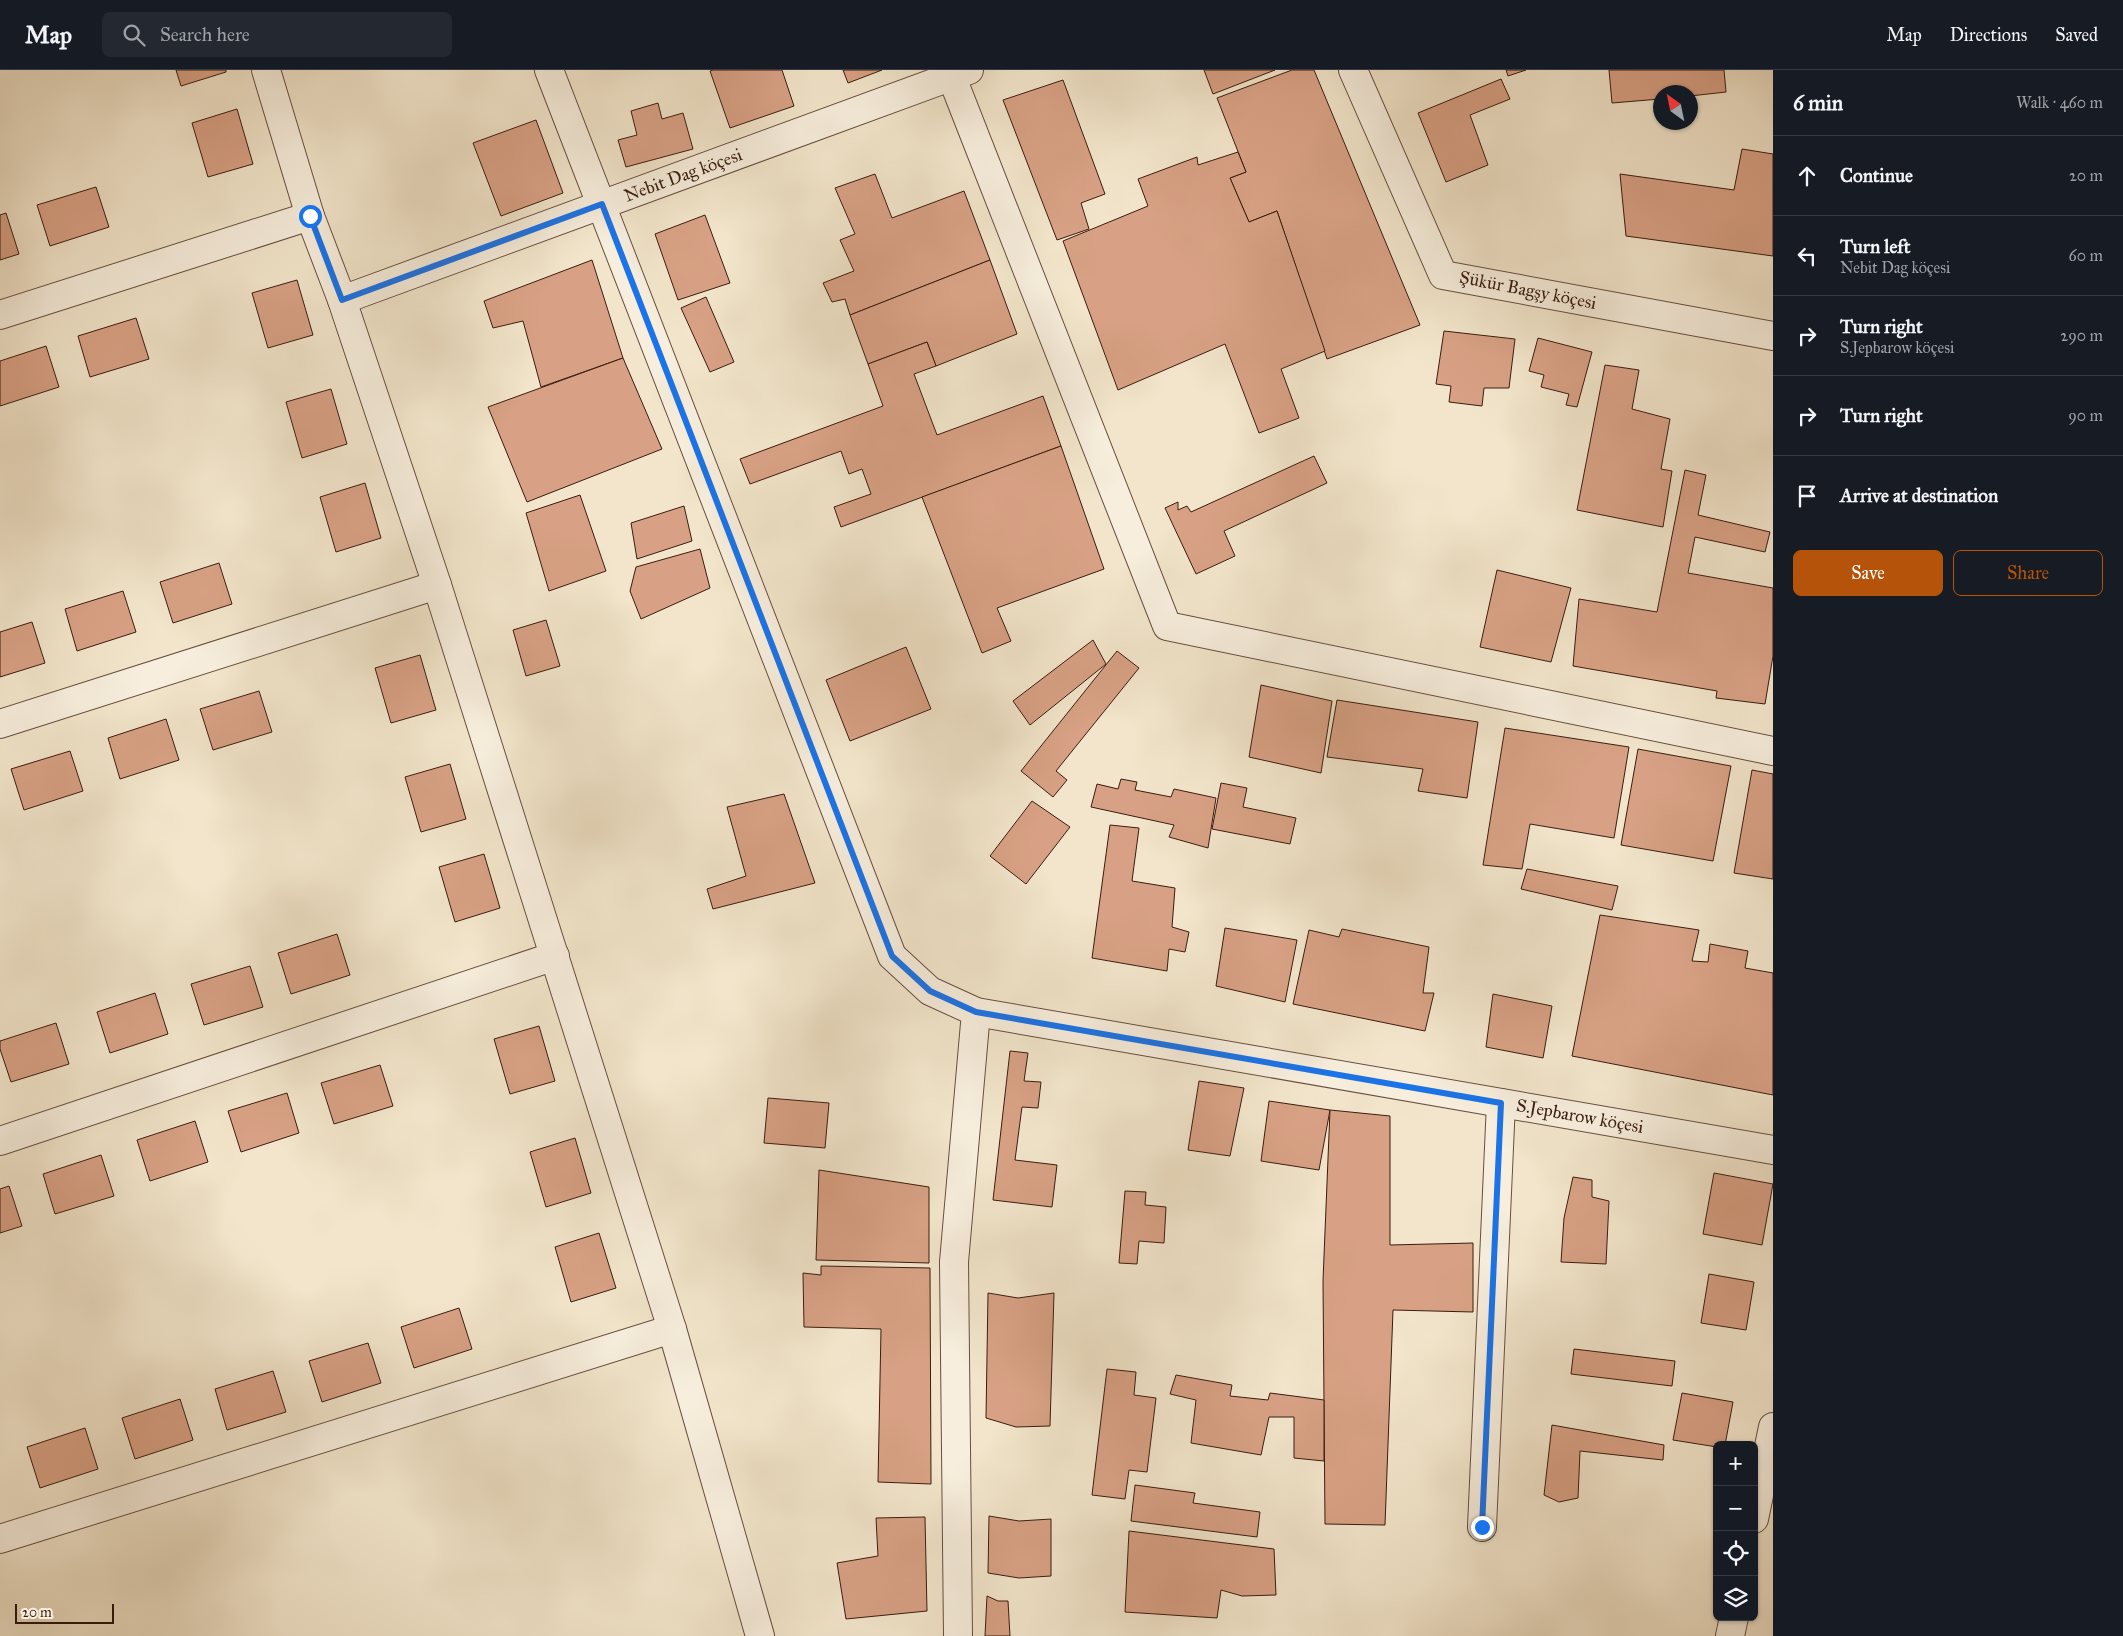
<!DOCTYPE html>
<meta charset="utf-8">
<style>
body{margin:0;font-family:"IM FELL Great Primer",serif;background:#242831;color:#f1f3f6}
.controls{position:absolute;right:15px;bottom:15px;display:grid;overflow:hidden;border-radius:8px;box-shadow:0 1px 4px #0004}
.controls button{width:45px;height:45px;display:grid;place-items:center;padding:0;border:0;border-bottom:1px solid #363941;background:#171b24;color:#f1f3f6;font:25px sans-serif}
.compass{position:absolute;left:1653px;top:15px;width:45px;height:45px;border-radius:50%;background:#171b24;box-shadow:0 1px 4px #0004;rotate:327deg}
.scale{position:absolute;left:15px;bottom:12px;width:99px;box-sizing:border-box;padding-left:5px;border:2px solid #3a1c0f;border-top:0;font-size:14px;line-height:18px;white-space:nowrap;color:#3a1c0f;-webkit-text-stroke:4px #f7eedd;paint-order:stroke}
.stop{position:absolute;width:15px;height:15px;margin:-11px;border:4px solid #1a73e8;border-radius:50%;background:#fff}
.stop.end{background:#1a73e8;border-color:#fff;box-shadow:0 1px 5px #0008}
.list{margin:0;padding:0;list-style:none}
h2{display:flex;justify-content:space-between;align-items:center;height:65px;margin:0;padding:0 20px;font-size:21px}
h2 small{font-size:16px;font-weight:400;color:#9ea1a6}
.list li{display:grid;grid-template-columns:32px 1fr auto;gap:15px;align-items:center;box-sizing:border-box;height:80px;padding:0 20px;border-top:1px solid #363941}
.list b{display:block;font-size:19px;white-space:nowrap}
.list p{margin:0;font-size:16px;white-space:nowrap;color:#9ea1a6}
.list em{font-size:16px;font-style:normal;color:#9ea1a6}
.actions{display:flex;gap:10px;padding:15px 20px}
.actions a{flex:1;padding:11px 0;border:1px solid #b45309;border-radius:8px;text-align:center;font-size:18px;color:#b45309}
.actions .main{background:#b45309;color:#fff}
.icon{flex:none;width:28px;height:28px;fill:none;stroke:currentColor;stroke-width:2;stroke-linecap:round;stroke-linejoin:round}
.map{position:relative;flex:none;width:1773px;height:1566px;overflow:hidden}
header{display:flex;align-items:center;gap:30px;box-sizing:border-box;height:70px;padding:0 25px;background:#171b24;border-bottom:1px solid #363941}
header strong{font-size:24px}
nav{display:flex;gap:28px;margin-inline-start:auto;font-size:18px}
.search{width:350px;height:45px;background:#242831;display:flex;align-items:center;gap:12px;box-sizing:border-box;padding:0 18px;border-radius:8px;color:#9ea1a6;font-size:19px}
main{display:flex}
aside{flex:1;background:#171b24}
.map>svg:first-child{display:block}
.building{fill:#d8a185;stroke:#3a1c0f}
.lines{fill:none;stroke-linecap:round;stroke-linejoin:round}
.street-casing{stroke:#684e3e;stroke-width:30}
.street{stroke:#f7eedd;stroke-width:28}
.route{stroke:#1a73e8;stroke-width:6}
.labels{text-anchor:middle;dominant-baseline:central;stroke-width:4;stroke-linejoin:round;paint-order:stroke}
.street-label{font-size:18px;fill:#3a1c0f;stroke:#f7eedd}
</style>
<header>
<strong>Map</strong>
<div class="search"><svg class="icon" aria-label="search" viewBox="0 0 24 24"><circle cx="10" cy="10" r="6"/><path d="M15 15l6 6"/></svg>Search here</div>
<nav><a>Map</a><a>Directions</a><a>Saved</a></nav>
</header>
<main>
<div class="map">
<svg width="1773" height="1566" viewBox="0 0 1773 1566">
<rect width="100%" height="100%" fill="#f2e5cb"/>
<filter id="stains"><feTurbulence type="fractalNoise" baseFrequency=".004" numOctaves="4"/><feColorMatrix values="0 0 0 0 .2 0 0 0 0 .09 0 0 0 0 .02 0 0 0 .5 -.17"/></filter>
<radialGradient id="worn" r=".72"><stop offset=".6" stop-color="#630" stop-opacity="0"/><stop offset="1" stop-color="#630" stop-opacity=".3"/></radialGradient>
<g class="building">
<path d="M176 0H226V2L181 16Z"/>
<path d="M713 0H782L794 36 730 58 710 1Z"/>
<path d="M843 0H882L848 13Z"/>
<path d="M1204 0H1275L1213 24Z"/>
<path d="M1292 0H1314L1420 255 1327 289 1277 141 1249 152 1230 108 1246 102 1217 28Z"/>
<path d="M1506 0H1526L1508 6Z"/>
<path d="M1609 0H1724L1726 22 1690 26V22H1660V29L1612 33Z"/>
<path d="M1501 9 1510 29 1470 45 1488 95 1446 112 1418 43Z"/>
<path d="M1063 10 1105 124 1081 133 1089 159 1057 170 1003 30Z"/>
<path d="M658 33 662 49 683 43 693 79 626 97 618 70 637 65 631 41Z"/>
<path d="M237 39 253 94 208 107 192 53Z"/>
<path d="M536 50 563 123 501 146 473 73Z"/>
<path d="M1742 79 1773 84V186L1626 166 1620 104 1734 120Z"/>
<path d="M1238 82 1246 102 1230 108 1249 152 1277 141 1325 281 1281 299 1299 348 1259 363 1225 274 1118 320 1063 171 1148 136 1138 109 1197 87 1198 95Z"/>
<path d="M875 104 892 148 964 121 990 190 850 245 845 229 832 232 823 213 854 201 840 170 855 164 835 118Z"/>
<path d="M96 117 109 157 50 176 37 135Z"/>
<path d="M6 143 19 184 0 190V145Z"/>
<path d="M705 145 730 213 678 230 655 164Z"/>
<path d="M592 190 623 288 541 317 523 251 493 258 484 231Z"/>
<path d="M990 190 1017 264 936 296 927 272 868 294 850 245Z"/>
<path d="M297 210 313 265 268 278 252 223Z"/>
<path d="M706 227 734 292 710 302 681 238Z"/>
<path d="M136 248 149 289 90 307 78 266Z"/>
<path d="M1444 261 1515 269 1509 318H1484L1482 336 1449 332 1451 316 1436 314Z"/>
<path d="M1538 268 1592 282 1577 337 1566 335 1569 324 1541 317 1544 305 1529 301Z"/>
<path d="M927 272 936 296 914 304 937 365 1043 326 1061 376 841 457 834 437 871 424 862 399 849 404 841 381 750 414 740 389 883 336 868 294Z"/>
<path d="M46 276 59 317 0 336V291Z"/>
<path d="M623 288 662 379 527 432 488 337Z"/>
<path d="M1605 295 1639 300 1632 339 1670 349 1661 399 1672 401 1663 457 1577 440Z"/>
<path d="M331 319 347 374 302 388 286 332Z"/>
<path d="M1061 376 1104 499 997 538 1011 571 982 583 922 427Z"/>
<path d="M1314 386 1327 413 1224 461 1235 486 1196 504 1165 438 1178 432V440L1187 436 1191 442Z"/>
<path d="M1685 400 1706 405 1698 445 1770 462 1765 482 1695 467 1688 503 1773 518V586L1765 634 1716 628 1717 621 1573 596 1579 529 1657 542Z"/>
<path d="M365 413 381 468 336 482 320 427Z"/>
<path d="M580 425 606 501 549 521 526 443Z"/>
<path d="M684 436 692 471 637 489 631 453Z"/>
<path d="M700 479 710 518 641 549 630 521 636 497Z"/>
<path d="M219 493 232 534 173 553 160 512Z"/>
<path d="M1497 500 1571 518 1551 592 1480 577Z"/>
<path d="M123 521 136 562 77 581 65 539Z"/>
<path d="M546 550 560 596 526 606 513 560Z"/>
<path d="M32 552 45 593 0 607V562Z"/>
<path d="M1093 570 1106 594 1030 655 1013 631Z"/>
<path d="M906 577 931 639 850 671 826 610Z"/>
<path d="M1117 581 1139 598 1056 701 1067 710 1053 727 1021 701Z"/>
<path d="M420 585 436 640 391 653 375 598Z"/>
<path d="M1261 615 1332 631 1321 703 1249 687Z"/>
<path d="M259 621 272 662 213 680 200 639Z"/>
<path d="M1337 630 1478 652 1467 728 1418 721 1423 699 1327 687Z"/>
<path d="M166 649 179 690 120 709 108 668Z"/>
<path d="M1505 658 1629 677 1614 768 1530 754 1522 799 1483 795Z"/>
<path d="M1638 679 1731 696 1713 791 1621 775Z"/>
<path d="M70 681 83 721 24 740 11 699Z"/>
<path d="M450 694 466 749 421 762 405 707Z"/>
<path d="M1752 700 1773 704V809L1734 803Z"/>
<path d="M1121 709 1137 712 1135 720 1171 727 1174 719 1216 728 1208 778 1169 767 1174 755 1091 737 1097 714 1118 719Z"/>
<path d="M1221 713 1247 718 1243 737 1296 748 1290 774 1212 759Z"/>
<path d="M784 724 815 813 713 839 707 819 746 806 727 737Z"/>
<path d="M1032 731 1070 757 1026 814 990 786Z"/>
<path d="M1110 755 1139 758 1132 811 1175 818 1172 857 1189 862 1185 882 1169 879 1167 901 1092 888Z"/>
<path d="M484 784 500 838 455 852 439 797Z"/>
<path d="M1527 799 1618 816 1612 840 1521 819Z"/>
<path d="M1600 845 1699 860 1692 891 1708 892 1710 874 1748 881 1745 898 1773 903V1025L1572 986Z"/>
<path d="M1225 858 1297 870 1285 932 1216 916Z"/>
<path d="M1342 859 1429 877 1423 923H1434L1425 961 1293 934 1309 860 1339 867Z"/>
<path d="M337 864 350 905 291 924 278 883Z"/>
<path d="M250 896 263 937 204 955 191 914Z"/>
<path d="M155 923 168 964 110 983 97 942Z"/>
<path d="M1493 924 1552 936 1543 988 1486 977Z"/>
<path d="M56 953 69 994 11 1012 0 979V971Z"/>
<path d="M539 956 555 1011 510 1024 494 969Z"/>
<path d="M1010 981 1028 983 1024 1011 1041 1012 1038 1038 1022 1037 1015 1090 1057 1095 1052 1137 993 1130Z"/>
<path d="M380 995 393 1036 334 1054 321 1013Z"/>
<path d="M1199 1011 1244 1018 1230 1086 1188 1080Z"/>
<path d="M287 1023 299 1063 241 1082 228 1041Z"/>
<path d="M768 1028 829 1033 825 1078 764 1073Z"/>
<path d="M1269 1031 1330 1040 1319 1100 1261 1091Z"/>
<path d="M1330 1040 1390 1046V1175L1473 1173V1242L1393 1240 1385 1455 1325 1454 1323 1211Z"/>
<path d="M195 1051 208 1092 150 1111 137 1070Z"/>
<path d="M575 1068 591 1123 546 1137 530 1082Z"/>
<path d="M101 1085 114 1126 55 1144 43 1104Z"/>
<path d="M819 1100 929 1117V1193L816 1190Z"/>
<path d="M1714 1103 1773 1114 1762 1175 1703 1164Z"/>
<path d="M1573 1107 1592 1110V1127L1609 1131 1606 1194 1561 1192 1564 1148Z"/>
<path d="M9 1116 22 1156 0 1163V1119Z"/>
<path d="M1125 1121 1146 1122 1145 1135 1166 1137 1164 1173 1139 1171 1137 1194 1119 1193Z"/>
<path d="M599 1163 616 1218 571 1232 555 1177Z"/>
<path d="M821 1196 930 1198 931 1414 878 1412 881 1259 804 1257 803 1203 821 1205Z"/>
<path d="M1709 1204 1754 1212 1746 1260 1701 1253Z"/>
<path d="M988 1223 1018 1228 1054 1223 1050 1356 1016 1357 986 1348Z"/>
<path d="M459 1238 472 1279 414 1298 401 1257Z"/>
<path d="M368 1273 381 1313 322 1332 309 1291Z"/>
<path d="M1574 1279 1675 1291 1672 1316 1571 1304Z"/>
<path d="M1107 1299 1136 1302 1134 1325 1156 1328 1147 1402 1129 1400 1125 1429 1092 1425Z"/>
<path d="M273 1301 286 1342 227 1360 215 1319Z"/>
<path d="M1176 1305 1232 1315 1230 1326 1268 1330 1270 1323 1324 1330V1391L1294 1388V1347H1269L1261 1385 1191 1373 1196 1330 1170 1324Z"/>
<path d="M1682 1323 1733 1332 1725 1375H1717V1377L1673 1370Z"/>
<path d="M180 1329 193 1370 135 1389 122 1348Z"/>
<path d="M1552 1355 1664 1375 1663 1390 1580 1381 1578 1428 1559 1432 1544 1425Z"/>
<path d="M85 1358 98 1399 40 1418 27 1377Z"/>
<path d="M1135 1415 1195 1423 1193 1433 1260 1442 1257 1467 1131 1451Z"/>
<path d="M989 1446 1019 1451 1051 1449V1506L1019 1508 988 1503Z"/>
<path d="M925 1447 927 1541 846 1549 837 1493 878 1486 876 1448Z"/>
<path d="M1129 1461 1274 1479 1276 1525 1242 1526 1221 1520 1217 1548 1125 1542Z"/>
<path d="M987 1526 998 1531H1008L1010 1566H985Z"/>
</g>
<g class="lines">
<defs>
<g id="street">
<path d="M266 0 310 146 342 230 437 515 672 1259"/>
<path d="M549 0 892 886 930 921 976 942 1773 1080"/>
<path d="M949 0 1167 556 1773 681"/>
<path d="M1353 0 1443 205 1773 266"/>
<path d="M342 230 969 0"/>
<path d="M0 245 310 146"/>
<path d="M0 654 437 515"/>
<path d="M0 1071 555 886"/>
<path d="M1754 1449 1773 1357"/>
<path d="M1482 1457 1501 1033"/>
<path d="M0 1469 672 1259 760 1566"/>
<path d="M958 1566 954 1192 976 942"/>
<path d="M1730 1566 1734 1547"/>
</g>
</defs>
<use href="#street" class="street-casing"/>
<use href="#street" class="street"/>
</g>
<g class="lines">
<path class="route" d="M310 146 342 230 602 134 892 886 930 921 976 942 1501 1033 1482 1457"/>
</g>
<g class="labels">
<g class="street-label">
<text transform="translate(683 105) rotate(-20)">Nebit Dag köçesi</text>
<text transform="translate(1528 220) rotate(11)">Şükür Bagşy köçesi</text>
<text transform="translate(1580 1046) rotate(10)">S.Jepbarow köçesi</text>
</g>
</g>
<rect width="100%" height="100%" filter="url(#stains)"/>
<rect width="100%" height="100%" fill="url(#worn)"/>
</svg>
<div class="controls">
<button>+</button>
<button>−</button>
<button><svg class="icon" aria-label="locate" viewBox="0 0 24 24"><circle cx="12" cy="12" r="6"/><path d="M12 2v4M12 18v4M2 12h4M18 12h4"/></svg></button>
<button><svg class="icon" aria-label="layers" viewBox="0 0 24 24"><path d="M12 4l9 5-9 5-9-5zM3 14l9 5 9-5"/></svg></button>
</div>
<svg class="compass" viewBox="-18 -18 36 36"><path d="M0-13l5 13h-10z" fill="#e53935"/><path d="M0 13l5-13h-10z" fill="#9ea1a6"/></svg>
<div class="scale">20 m</div>
<div class="stop" style="left:310px;top:146px"></div>
<div class="stop end" style="left:1482px;top:1457px"></div>
</div>
<aside>
<h2>6 min<small>Walk · 460 m</small></h2>
<ul class="list">
<li><svg class="icon" aria-label="ahead" viewBox="0 0 24 24"><path d="M12 20V5M6 11l6-6 6 6"/></svg><div><b>Continue</b></div><em>20 m</em></li>
<li><svg class="icon" aria-label="left" viewBox="0 0 24 24"><path d="M17 20v-9H6M10 6l-5 5 5 5"/></svg><div><b>Turn left</b><p>Nebit Dag köçesi</p></div><em>60 m</em></li>
<li><svg class="icon" aria-label="right" viewBox="0 0 24 24"><path d="M7 20v-9h11M14 6l5 5-5 5"/></svg><div><b>Turn right</b><p>S.Jepbarow köçesi</p></div><em>290 m</em></li>
<li><svg class="icon" aria-label="right" viewBox="0 0 24 24"><path d="M7 20v-9h11M14 6l5 5-5 5"/></svg><div><b>Turn right</b></div><em>90 m</em></li>
<li><svg class="icon" aria-label="arrive" viewBox="0 0 24 24"><path d="M6 21V4h12l-3 4 3 4H6"/></svg><div><b>Arrive at destination</b></div></li>
</ul>
<div class="actions"><a class="main">Save</a><a>Share</a></div>
</aside>
</main>
